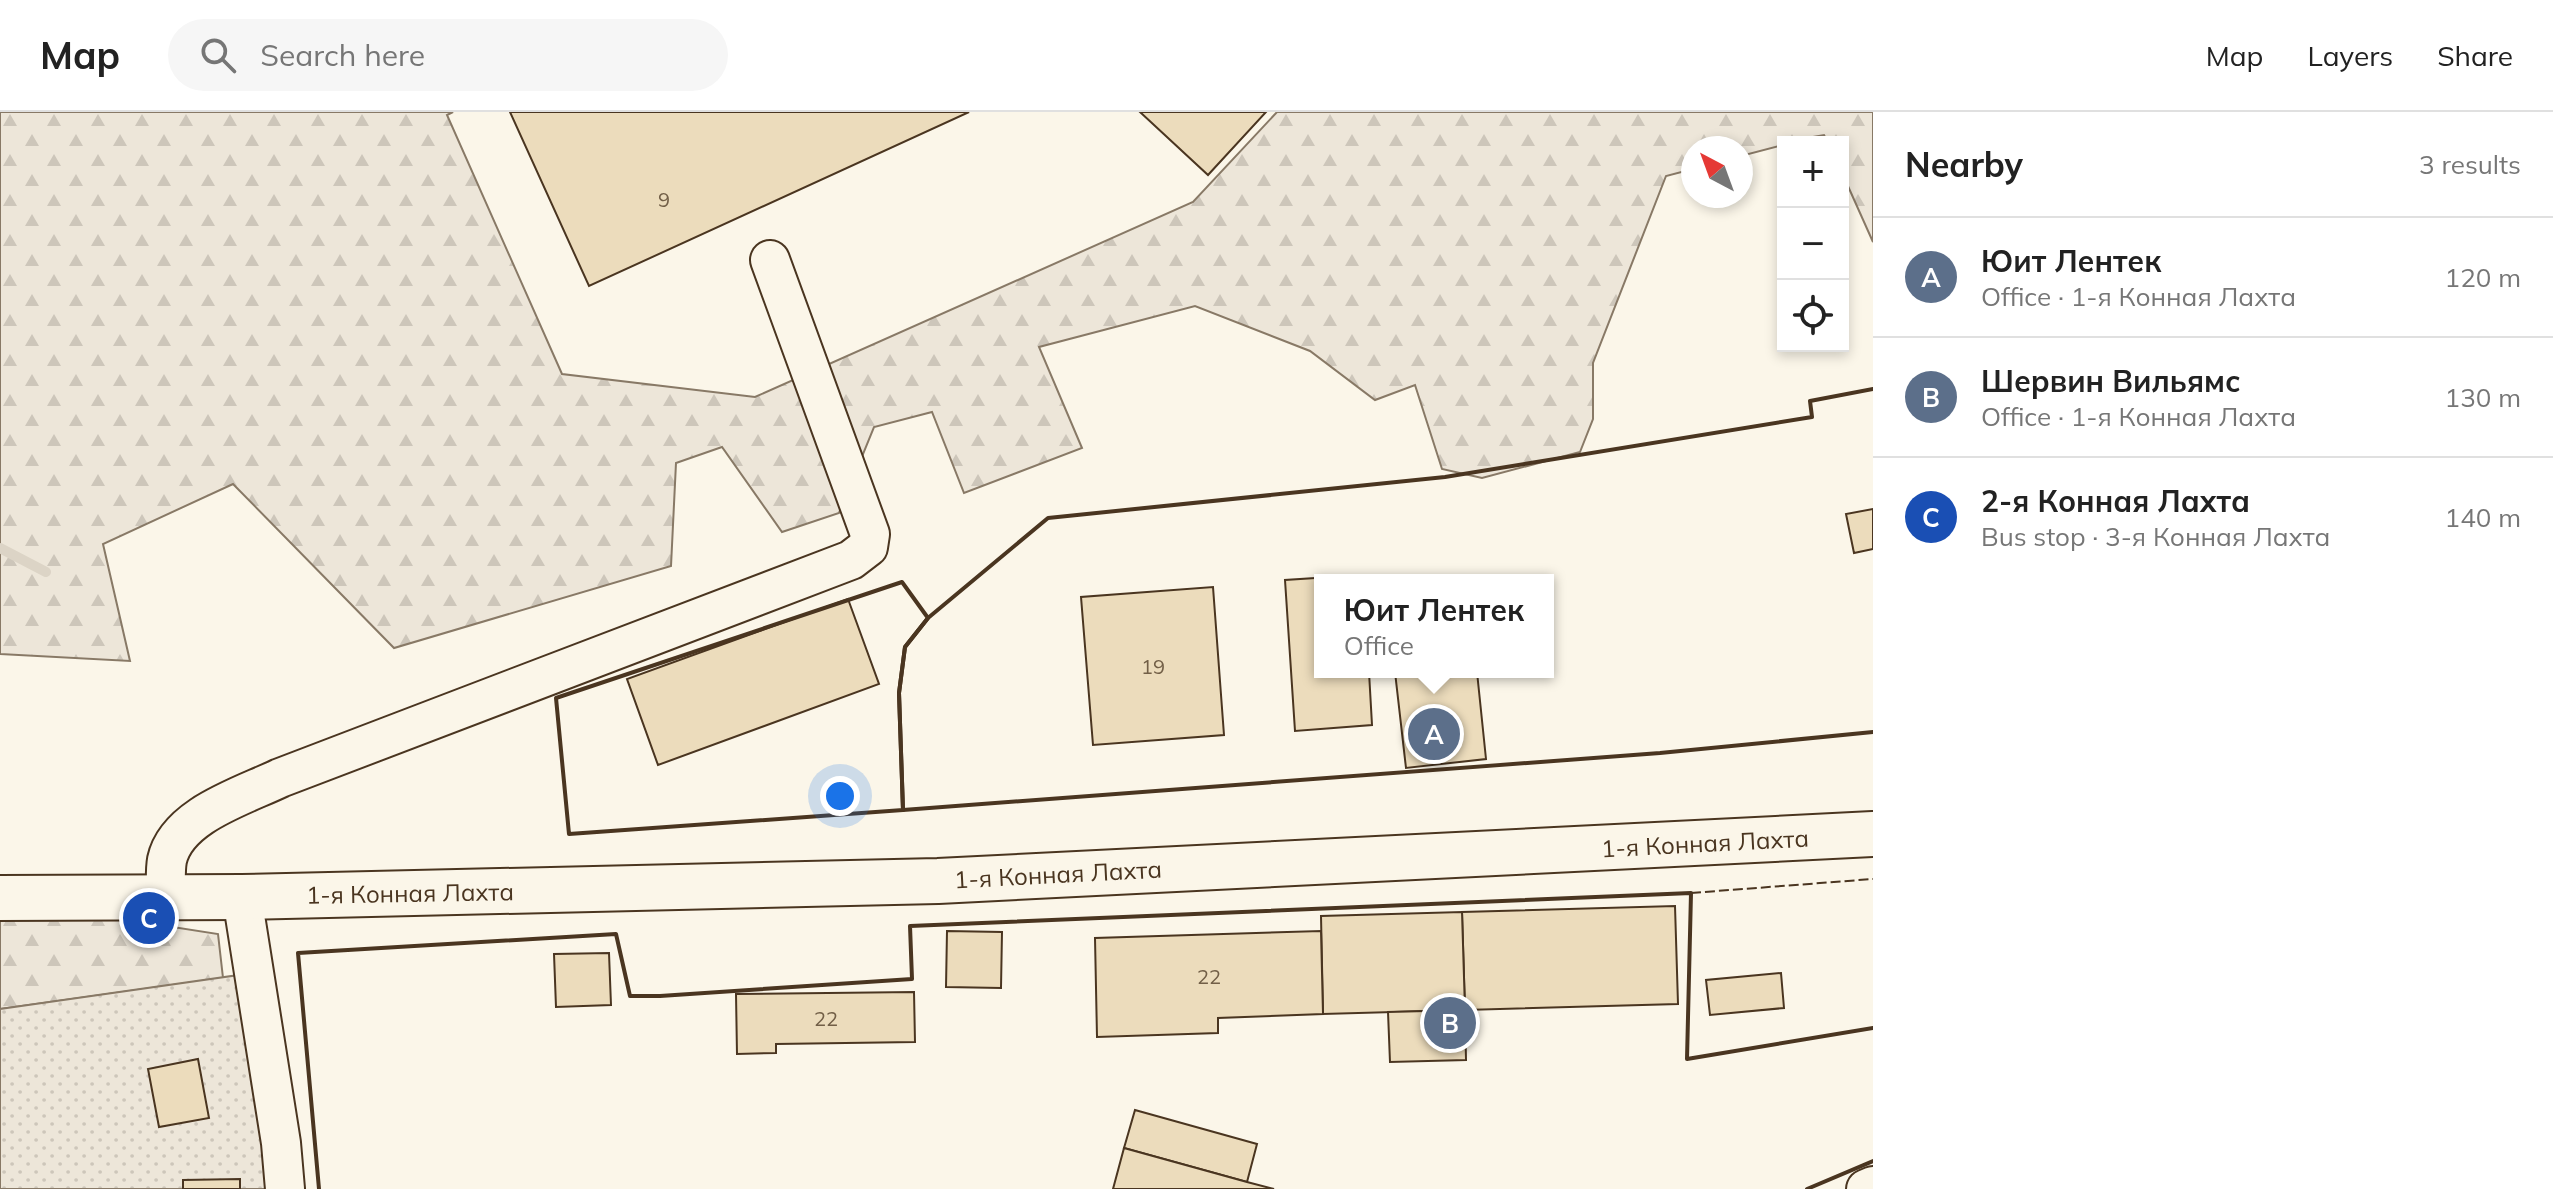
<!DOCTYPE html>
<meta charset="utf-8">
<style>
body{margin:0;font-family:Mulish,sans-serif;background:#f6f6f6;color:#222}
.controls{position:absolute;right:24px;top:24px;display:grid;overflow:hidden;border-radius:0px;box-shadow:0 4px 12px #0003}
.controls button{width:72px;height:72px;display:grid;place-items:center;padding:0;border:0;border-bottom:2px solid #e0e0e0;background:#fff;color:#222;font:40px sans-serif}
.compass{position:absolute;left:1681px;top:24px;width:72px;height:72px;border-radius:50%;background:#fff;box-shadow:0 4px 12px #0003;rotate:319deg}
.you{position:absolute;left:840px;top:684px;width:28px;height:28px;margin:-20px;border:6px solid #fff;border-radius:50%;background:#1a73e8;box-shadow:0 0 0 12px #1a73e833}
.badge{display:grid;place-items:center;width:52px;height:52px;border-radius:50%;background:#ea580c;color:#fff;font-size:26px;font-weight:700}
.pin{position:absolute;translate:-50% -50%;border:4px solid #fff;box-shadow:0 2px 8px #0006}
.popup{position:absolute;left:1314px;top:462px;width:240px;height:104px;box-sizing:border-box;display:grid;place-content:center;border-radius:0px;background:#fff;filter:drop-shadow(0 2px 6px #0005);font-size:26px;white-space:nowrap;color:#767676}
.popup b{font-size:30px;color:#222}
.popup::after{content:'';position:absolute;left:50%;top:100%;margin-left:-16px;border:16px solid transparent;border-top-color:#fff}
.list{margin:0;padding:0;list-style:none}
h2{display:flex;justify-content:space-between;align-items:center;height:104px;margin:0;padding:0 32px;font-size:34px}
h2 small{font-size:26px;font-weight:400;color:#767676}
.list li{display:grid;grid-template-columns:52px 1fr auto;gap:24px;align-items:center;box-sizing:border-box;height:120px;padding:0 32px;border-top:2px solid #e0e0e0}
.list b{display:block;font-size:30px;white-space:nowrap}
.list p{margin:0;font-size:26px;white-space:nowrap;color:#767676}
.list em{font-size:26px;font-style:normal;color:#767676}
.icon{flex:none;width:44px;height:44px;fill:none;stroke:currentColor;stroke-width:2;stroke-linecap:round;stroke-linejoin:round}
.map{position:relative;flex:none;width:1873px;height:1077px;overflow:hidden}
header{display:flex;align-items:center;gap:48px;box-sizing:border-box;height:112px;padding:0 40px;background:#fff;border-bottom:2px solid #e0e0e0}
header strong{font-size:38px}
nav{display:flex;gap:44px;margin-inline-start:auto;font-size:28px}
.search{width:560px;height:72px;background:#f6f6f6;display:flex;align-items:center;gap:20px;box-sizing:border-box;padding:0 28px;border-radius:44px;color:#767676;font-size:30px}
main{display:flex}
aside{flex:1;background:#fff}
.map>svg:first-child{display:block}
.forest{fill:url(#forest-firs);stroke:#887966;stroke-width:2}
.park{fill:url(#park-dots);stroke:#887966;stroke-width:2}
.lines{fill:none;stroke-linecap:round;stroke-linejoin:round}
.stream{stroke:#dcd4c6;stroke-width:10}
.building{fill:#ecdcbc;stroke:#4a3520;stroke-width:2}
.minor-casing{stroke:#4a3520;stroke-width:42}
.major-casing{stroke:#4a3520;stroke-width:48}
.minor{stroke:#fbf6e9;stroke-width:38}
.major{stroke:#fbf6e9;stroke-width:44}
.fence{stroke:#4a3520;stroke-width:2;stroke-dasharray:10 4;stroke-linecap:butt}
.wall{stroke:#4a3520;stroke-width:4}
.labels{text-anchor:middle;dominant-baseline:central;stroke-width:6;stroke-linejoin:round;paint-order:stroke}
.number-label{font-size:20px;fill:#725f47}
.street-label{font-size:24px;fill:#4a3520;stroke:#fbf6e9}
</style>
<header>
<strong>Map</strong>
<div class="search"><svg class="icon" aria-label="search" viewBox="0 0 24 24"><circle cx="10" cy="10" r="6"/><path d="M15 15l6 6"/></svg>Search here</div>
<nav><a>Map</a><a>Layers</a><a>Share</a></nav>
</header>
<main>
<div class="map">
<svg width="1873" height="1077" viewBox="0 0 1873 1077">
<defs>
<pattern id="forest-firs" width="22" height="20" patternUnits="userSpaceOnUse" patternTransform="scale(2)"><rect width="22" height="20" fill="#ede6d9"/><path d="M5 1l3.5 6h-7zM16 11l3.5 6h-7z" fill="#cdc6ba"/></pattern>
<pattern id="park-dots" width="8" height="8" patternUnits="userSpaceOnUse" patternTransform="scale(2)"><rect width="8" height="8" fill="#ede6d9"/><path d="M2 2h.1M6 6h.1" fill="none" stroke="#cdc6ba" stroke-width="1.8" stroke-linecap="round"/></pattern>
</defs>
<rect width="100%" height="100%" fill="#fbf6e9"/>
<g class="forest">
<path d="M0 0H453L447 3 562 262 755 285 1193 90 1277 0H1873V130L1843 63V30H1828L1824 23 1783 30V33L1741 44V36H1693V57L1666 64 1593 251V307L1580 340 1482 366 1442 357 1415 273 1375 288 1310 239 1195 194 1039 235 1082 336 964 381 932 300 874 315 839 401 782 420 722 335 676 351 671 454 394 536 233 372 103 432 130 549 0 542Z"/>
<path d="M96 803 218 822 223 866 0 897V805Z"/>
</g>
<path class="park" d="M246 862 269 1077H0V897Z"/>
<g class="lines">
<path class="stream" d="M0 436 46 460"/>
</g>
<g class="building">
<path d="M510 0H969L589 174Z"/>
<path d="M1140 0H1266L1208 63Z"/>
<path d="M1873 397V437L1854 441 1846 402Z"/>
<path d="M1362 463 1363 468H1320V560H1369L1372 613 1295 619 1285 468Z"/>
<path d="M1213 475 1224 623 1093 633 1081 485Z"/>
<path d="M848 487 879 572 658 653 627 567Z"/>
<path d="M1395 560H1477L1486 647 1406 656Z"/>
<path d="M1675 794 1678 892 1465 898 1462 800Z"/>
<path d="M1462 800 1465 898 1323 902 1321 804Z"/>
<path d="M947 819 1002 820 1001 876 946 875Z"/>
<path d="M1321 819 1323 902 1218 906V921L1097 925 1095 826Z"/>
<path d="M609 841 611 893 556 895 554 842Z"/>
<path d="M1781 861 1784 896 1710 903 1706 868Z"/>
<path d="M914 880 915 930 776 932V941L737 942 736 882Z"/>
<path d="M1465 898 1466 948 1390 950 1388 900Z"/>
<path d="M198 947 209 1006 159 1015 148 957Z"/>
<path d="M1135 998 1257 1032 1247 1070 1124 1036Z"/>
<path d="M1124 1036 1247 1070 1274 1077H1113Z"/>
<path d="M240 1067V1077H183V1068Z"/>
</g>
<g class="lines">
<defs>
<g id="minor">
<path d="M166 785C166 773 165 759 167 748 177 703 243 684 280 666L851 448 868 435 870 422 770 148"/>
<path d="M242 785 281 1031 285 1077"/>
<path d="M1866 1077 1873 1074"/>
</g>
<path id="major" d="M0 786 242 785 938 769 1873 722"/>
</defs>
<use href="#minor" class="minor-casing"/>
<use href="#major" class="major-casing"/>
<use href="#minor" class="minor"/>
<use href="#major" class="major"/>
<path class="fence" d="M1691 781 1873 767"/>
<g class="wall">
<path d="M1873 277 1810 289 1812 305 1445 365 1048 406 928 506 905 535 899 581 903 698 1660 641 1873 620"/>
<path d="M902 470 928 506 905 535 899 581 903 698 569 722 556 586Z"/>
<path d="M319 1077 298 841 616 822 630 884H660L912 867 910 814 1691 781 1687 947 1873 916"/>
<path d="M1807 1077 1873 1049"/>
</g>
</g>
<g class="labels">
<g class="number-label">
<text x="664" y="87">9</text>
<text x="1153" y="554">19</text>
<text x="1209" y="864">22</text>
<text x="826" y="906">22</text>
</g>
<g class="street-label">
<text transform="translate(1705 731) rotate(-3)">1-я Конная Лахта</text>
<text transform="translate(1058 762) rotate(-3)">1-я Конная Лахта</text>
<text transform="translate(410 781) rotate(-1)">1-я Конная Лахта</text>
</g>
</g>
</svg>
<div class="controls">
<button>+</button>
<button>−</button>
<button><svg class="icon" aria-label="locate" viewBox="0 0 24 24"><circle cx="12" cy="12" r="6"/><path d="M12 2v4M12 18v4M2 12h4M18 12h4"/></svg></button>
</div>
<svg class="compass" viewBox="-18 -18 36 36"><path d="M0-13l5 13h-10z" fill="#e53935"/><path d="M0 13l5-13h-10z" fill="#767676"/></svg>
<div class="you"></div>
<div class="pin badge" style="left:1434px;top:622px;background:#5c6f8a">A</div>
<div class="popup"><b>Юит Лентек</b>Office</div>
<div class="pin badge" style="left:1450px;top:911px;background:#5c6f8a">B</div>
<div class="pin badge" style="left:149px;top:806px;background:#1a4fb4">C</div>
</div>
<aside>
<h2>Nearby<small>3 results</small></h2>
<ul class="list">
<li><span class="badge" style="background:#5c6f8a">A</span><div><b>Юит Лентек</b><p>Office · 1-я Конная Лахта</p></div><em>120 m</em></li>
<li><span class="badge" style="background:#5c6f8a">B</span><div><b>Шервин Вильямс</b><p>Office · 1-я Конная Лахта</p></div><em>130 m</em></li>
<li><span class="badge" style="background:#1a4fb4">C</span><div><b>2-я Конная Лахта</b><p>Bus stop · 3-я Конная Лахта</p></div><em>140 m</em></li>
</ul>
</aside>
</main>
